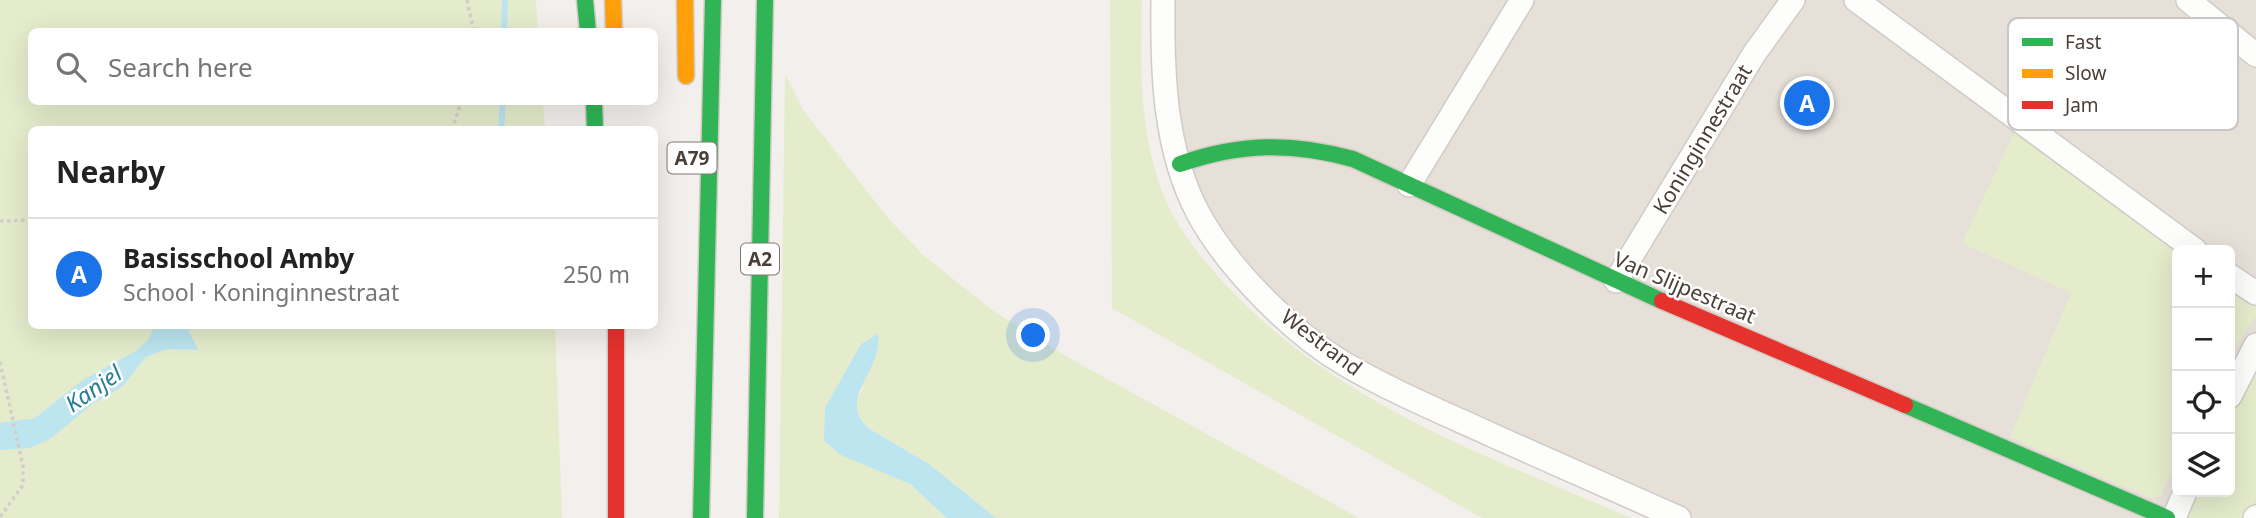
<!DOCTYPE html>
<meta charset="utf-8">
<style>
body{margin:0;font-family:"Noto Sans",sans-serif;background:#f6f6f6;color:#222}
.controls{position:absolute;right:21px;bottom:21px;display:grid;overflow:hidden;border-radius:10px;box-shadow:0 7px 28px #0002}
.controls button{width:63px;height:63px;display:grid;place-items:center;padding:0;border:0;border-bottom:2px solid #e0e0e0;background:#fff;color:#222;font:35px sans-serif}
.you{position:absolute;left:1034px;top:336px;width:24px;height:24px;margin:-18px;border:5px solid #fff;border-radius:50%;background:#1a73e8;box-shadow:0 0 0 10px #1a73e833}
.badge{display:grid;place-items:center;width:46px;height:46px;border-radius:50%;background:#1a73e8;color:#fff;font-size:23px;font-weight:700}
.pin{position:absolute;translate:-50% -50%;border:4px solid #fff;box-shadow:0 2px 7px #0006}
.list{margin:0;padding:0;list-style:none}
h2{display:flex;justify-content:space-between;align-items:center;height:91px;margin:0;padding:0 28px;font-size:30px}
h2 small{font-size:23px;font-weight:400;color:#767676}
.list li{display:grid;grid-template-columns:46px 1fr auto;gap:21px;align-items:center;box-sizing:border-box;height:112px;padding:0 28px;border-top:2px solid #e0e0e0}
.list b{display:block;font-size:26px;white-space:nowrap}
.list p{margin:0;font-size:23px;white-space:nowrap;color:#767676}
.list em{font-size:23px;font-style:normal;color:#767676}
.icon{flex:none;width:38px;height:38px;fill:none;stroke:currentColor;stroke-width:2;stroke-linecap:round;stroke-linejoin:round}
.map{position:relative;flex:none;width:2256px;height:518px;overflow:hidden}
.search{position:absolute;background:#fff;box-shadow:0 7px 28px #0002;left:28px;top:28px;width:630px;height:77px;display:flex;align-items:center;gap:18px;box-sizing:border-box;padding:0 24px;border-radius:10px;color:#767676;font-size:26px}
.panel{position:absolute;background:#fff;box-shadow:0 7px 28px #0002;left:28px;top:126px;width:630px;height:203px;border-radius:10px}
.map>svg:first-child{display:block}
.residential{fill:#e6e0d9;fill-rule:evenodd}
.green{fill:#e5eccc}
.water{fill:#bce5f0}
.lines{fill:none;stroke-linecap:round;stroke-linejoin:round}
.stream{stroke:#bce5f0;stroke-width:6}
.street-casing{stroke:#cfcbc8;stroke-width:26}
.fast-casing{stroke:#d3ccc4;stroke-width:19}
.slow-casing{stroke:#d3ccc4;stroke-width:19}
.jam-casing{stroke:#d3ccc4;stroke-width:19}
.path{stroke:#d2cfca;stroke-width:3.5;stroke-dasharray:3.5 3.5;stroke-linecap:butt}
.street{stroke:#fdfdfc;stroke-width:23}
.fast{stroke:#30b455;stroke-width:16}
.slow{stroke:#ff9f0a;stroke-width:16}
.jam{stroke:#e5322d;stroke-width:16}
.labels{text-anchor:middle;dominant-baseline:central;stroke-width:5;stroke-linejoin:round;paint-order:stroke}
.shield{fill:#fff;stroke:#807973;stroke-width:2}
.shield-label{font-size:19px;font-weight:bold;fill:#493f37}
.street-label{font-size:21px;fill:#493f37;stroke:#fff}
.water-label{font-size:23px;font-style:italic;fill:#277d97;stroke:#fff}
.key{fill:#fff;stroke:#c8c5c3;stroke-width:2}
.key-label{font-size:19px;fill:#493f37}
</style>
<div class="map">
<svg width="2256" height="518" viewBox="0 0 2256 518">
<rect width="100%" height="100%" fill="#f2efec"/>
<path class="residential" d="M1157 0H2256V518H1681L1376 379 1275 301 1196 215ZM2177 250H2230V492H2177Z"/>
<g class="green">
<path d="M0 0H536L538 31 32 32V102H543L545 129 32 130V326H155L147 341 136 351 84 379 35 418 0 423Z"/>
<path d="M1110 0H1142C1140 67 1139 140 1167 203 1181 234 1203 260 1226 285 1336 404 1485 455 1631 518H1482L1112 308Z"/>
<path d="M785 74 803 110 888 218 923 255 995 312 1071 359 1359 518H996L929 464 868 428C853 413 853 404 864 386L825 408 887 473 910 484 947 518H779Z"/>
<path d="M2017 127 2177 250V461L2161 496 2150 498 2010 437 2071 293 1962 243Z"/>
<path d="M2230 286 2256 306V316L2230 355Z"/>
<path d="M187 326H555L562 518H0V450L30 448 94 403 122 387 146 357 167 349 198 350Z"/>
<path d="M2256 356V498L2247 518H2182L2193 492H2230V409Z"/>
</g>
<g class="water">
<path d="M155 326H187L198 350 167 349 146 357 122 387 94 403 50 439 30 448 0 450V423L35 418 84 379 136 351 147 341Z"/>
<path d="M878 334C884 370 836 397 868 428L929 464 996 518H947L910 484 841 455 824 441 825 408 861 344Z"/>
</g>
<g class="lines">
<g class="stream">
<path d="M504 32 505 0"/>
<path d="M501 130 503 102"/>
</g>
<defs>
<g id="street">
<path d="M1163 0C1162 71 1164 149 1198 213 1227 267 1292 333 1345 364 1393 392 1444 413 1494 436 1555 463 1617 491 1679 518"/>
<path d="M1856 0 2195 250"/>
<path d="M2188 0 2256 55"/>
<path d="M1409 185 1522 0"/>
<path d="M2230 276 2256 293"/>
<path d="M1616 281 1754 54 1793 0"/>
<path d="M2230 396 2256 345"/>
<path d="M2174 518 2185 492"/>
<path d="M2255 518 2256 517"/>
</g>
<g id="fast">
<path d="M585 0 588 32"/>
<path d="M594 102 595 130"/>
<path d="M1180 164C1240 143 1292 142 1353 159L1662 301"/>
<path d="M1905 405 2167 518"/>
<path d="M701 518 713 0"/>
<path d="M755 518 765 0"/>
</g>
<g id="slow">
<path d="M613 0 614 32"/>
<path d="M685 0 686 76"/>
</g>
<g id="jam">
<path d="M1662 301 1905 405"/>
<path d="M616 326V518"/>
</g>
</defs>
<use href="#street" class="street-casing"/>
<use href="#fast" class="fast-casing"/>
<use href="#slow" class="slow-casing"/>
<use href="#jam" class="jam-casing"/>
<g class="path">
<path d="M467 0 474 32"/>
<path d="M452 130 461 102"/>
<path d="M0 221 32 220"/>
<path d="M0 362 23 466V485L0 517"/>
</g>
<use href="#street" class="street"/>
<use href="#fast" class="fast"/>
<use href="#slow" class="slow"/>
<use href="#jam" class="jam"/>
</g>
<g class="labels">
<g class="shield">
<rect x="667.5" y="142.5" width="49" height="31" rx="5"/>
<rect x="741" y="243.5" width="38" height="31" rx="5"/>
</g>
<g class="shield-label">
<text x="692" y="158">A79</text>
<text x="760" y="259">A2</text>
</g>
<g class="street-label">
<text transform="translate(1702 139) rotate(-59)">Koninginnestraat</text>
<text transform="translate(1685 287) rotate(23)">Van Slijpestraat</text>
<text transform="translate(1322 342) rotate(37)">Westrand</text>
</g>
<g class="water-label">
<text transform="translate(93 388) rotate(-35)">Kanjel</text>
</g>
</g>
<rect x="2008" y="18" width="230" height="112" rx="10" class="key"/>
<rect x="2022" y="38" width="31" height="8" fill="#30b455"/>
<rect x="2022" y="69" width="31" height="9" fill="#ff9f0a"/>
<rect x="2022" y="101" width="31" height="8" fill="#e5322d"/>
<g class="key-label">
<text x="2065" y="49">Fast</text>
<text x="2065" y="80">Slow</text>
<text x="2065" y="112">Jam</text>
</g>
</svg>
<div class="controls">
<button>+</button>
<button>−</button>
<button><svg class="icon" aria-label="locate" viewBox="0 0 24 24"><circle cx="12" cy="12" r="6"/><path d="M12 2v4M12 18v4M2 12h4M18 12h4"/></svg></button>
<button><svg class="icon" aria-label="layers" viewBox="0 0 24 24"><path d="M12 4l9 5-9 5-9-5zM3 14l9 5 9-5"/></svg></button>
</div>
<div class="you"></div>
<div class="pin badge" style="left:1807px;top:103px">A</div>
<div class="search"><svg class="icon" aria-label="search" viewBox="0 0 24 24"><circle cx="10" cy="10" r="6"/><path d="M15 15l6 6"/></svg>Search here</div>
<section class="panel">
<h2>Nearby<small></small></h2>
<ul class="list">
<li><span class="badge">A</span><div><b>Basisschool Amby</b><p>School · Koninginnestraat</p></div><em>250 m</em></li>
</ul>
</section>
</div>
